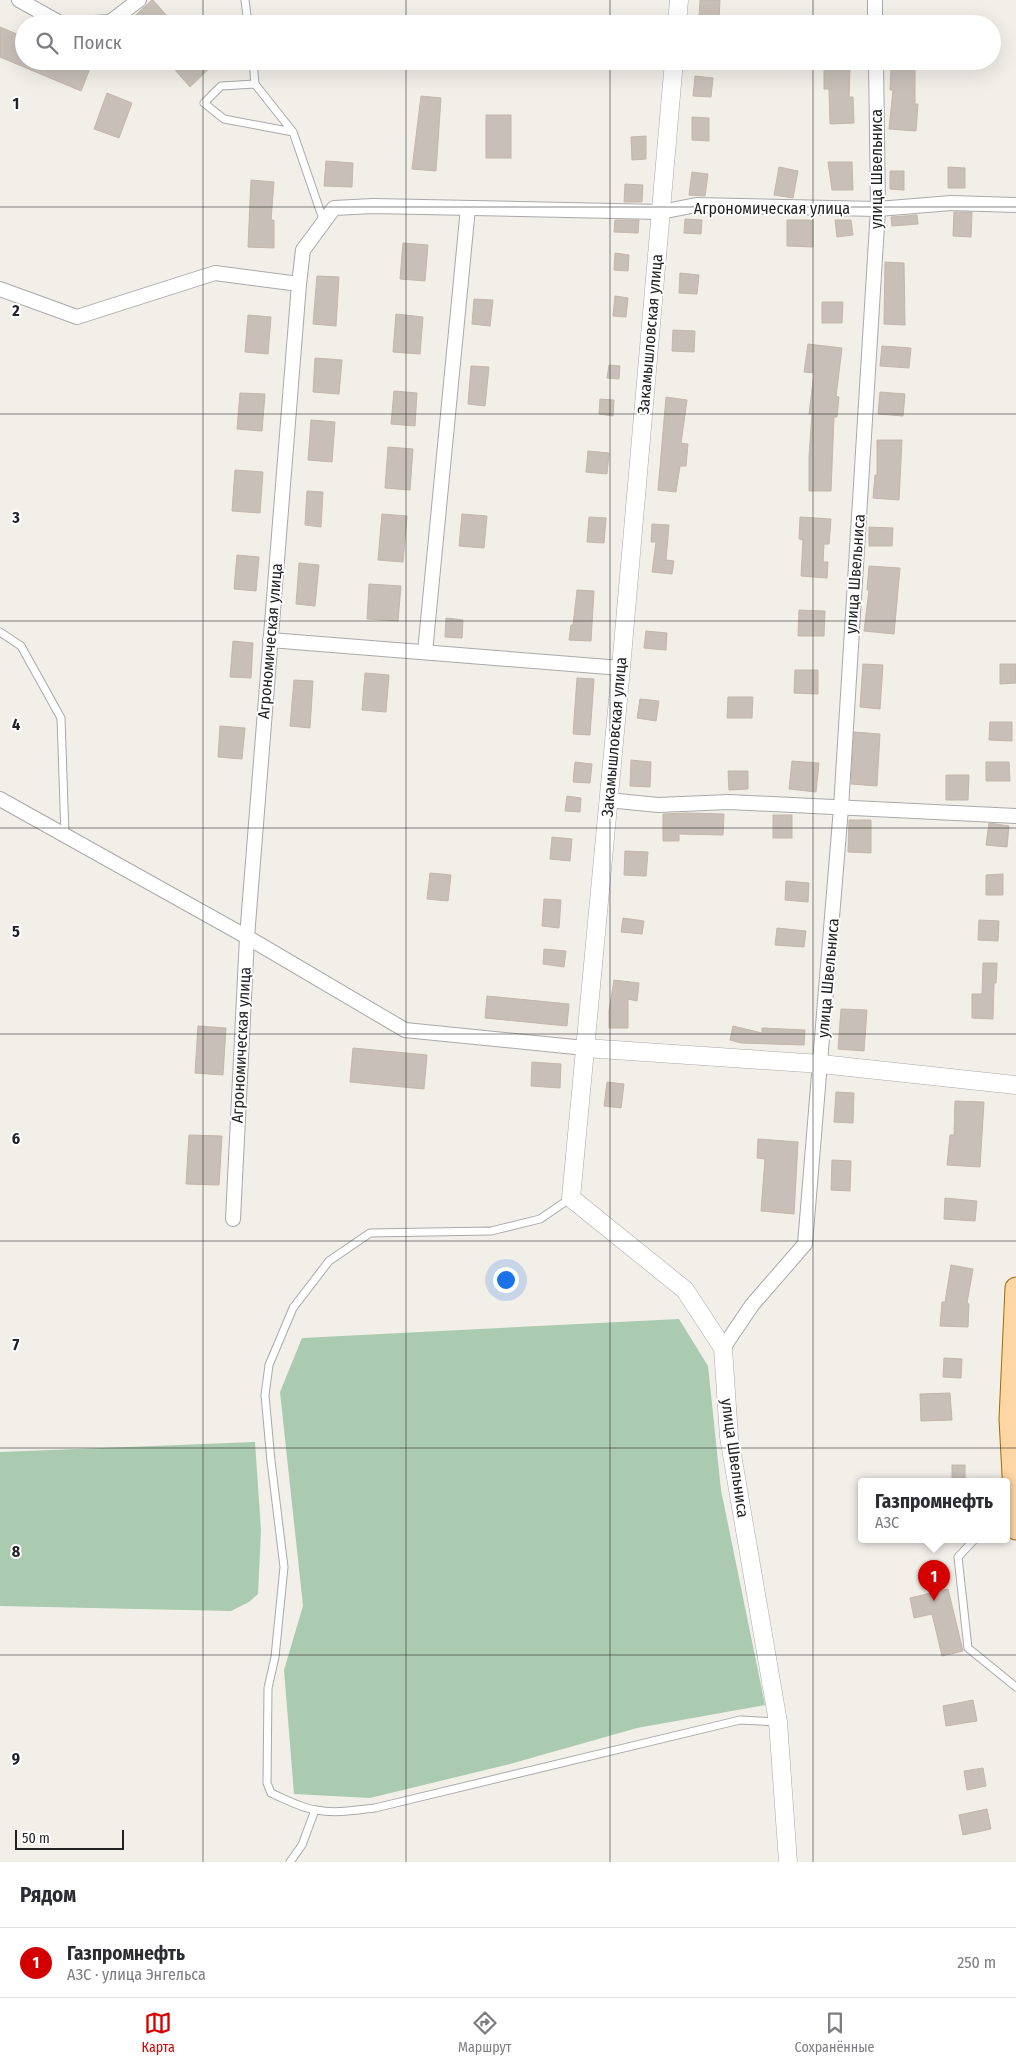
<!DOCTYPE html>
<html lang="ru">
<meta charset="utf-8">
<style>
body{margin:0;font-family:"Fira Sans Condensed",sans-serif;background:#f7f7f7;color:#2b2b33}
.scale{position:absolute;left:15px;bottom:12px;width:109px;box-sizing:border-box;padding-left:5px;border:2px solid #222;border-top:0;font-size:14px;line-height:18px;white-space:nowrap;color:#222;-webkit-text-stroke:4px #fff;paint-order:stroke}
.you{position:absolute;left:505px;top:1279px;width:18px;height:18px;margin:-12px;border:4px solid #fff;border-radius:50%;background:#1a73e8;box-shadow:0 0 0 8px #1a73e833}
.badge{display:grid;place-items:center;width:32px;height:32px;border-radius:50%;background:#d40000;color:#fff;font-size:16px;font-weight:700}
.pin{position:absolute;translate:-50% -41px;filter:drop-shadow(0 1px 2px #0008)}
.pin::after{content:'';position:absolute;top:26px;width:18px;height:15px;background:inherit;clip-path:polygon(0 0,100% 0,50% 100%)}
.popup{position:absolute;left:858px;top:1478px;width:152px;height:65px;box-sizing:border-box;display:grid;place-content:center;border-radius:5px;background:#fff;filter:drop-shadow(0 1px 4px #0005);font-size:16px;white-space:nowrap;color:#7c7c81}
.popup b{font-size:19px;color:#2b2b33}
.popup::after{content:'';position:absolute;left:50%;top:100%;margin-left:-10px;border:10px solid transparent;border-top-color:#fff}
.list{margin:0;padding:0;list-style:none}
h2{display:flex;justify-content:space-between;align-items:center;height:65px;margin:0;padding:0 20px;font-size:21px}
h2 small{font-size:16px;font-weight:400;color:#7c7c81}
.list li{display:grid;grid-template-columns:32px 1fr auto;gap:15px;align-items:center;box-sizing:border-box;height:70px;padding:0 20px;border-top:1px solid #e1e1e2}
.list b{display:block;font-size:19px;white-space:nowrap}
.list p{margin:0;font-size:16px;white-space:nowrap;color:#7c7c81}
.list em{font-size:16px;font-style:normal;color:#7c7c81}
.icon{flex:none;width:28px;height:28px;fill:none;stroke:currentColor;stroke-width:2;stroke-linecap:round;stroke-linejoin:round}
.map{position:relative;flex:none;width:1016px;height:1862px;overflow:hidden}
.search{position:absolute;background:#fff;box-shadow:0 5px 20px #0002;left:15px;right:15px;top:15px;height:55px;display:flex;align-items:center;gap:12px;box-sizing:border-box;padding:0 18px;border-radius:28px;color:#7c7c81;font-size:19px}
.sheet{height:135px;background:#fff}
nav{display:flex;justify-content:space-around;align-items:center;box-sizing:border-box;height:70px;border-top:1px solid #e1e1e2;background:#fff;font-size:14px;color:#7c7c81}
nav a{display:grid;justify-items:center;gap:2px}
nav .on{color:#d40000}
.map>svg:first-child{display:block}
.cemetery{fill:#aacbaf}
.building{fill:#c7bfb8;stroke:#c4b6ab}
.lines{fill:none;stroke-linecap:round;stroke-linejoin:round}
.service-casing{stroke:#a9a9a9;stroke-width:9}
.minor-casing{stroke:#a9a9a9;stroke-width:16}
.tertiary-casing{stroke:#a9a9a9;stroke-width:19}
.primary-casing{stroke:#a06b00;stroke-width:23}
.service{stroke:#fff;stroke-width:7}
.minor{stroke:#fff;stroke-width:14}
.tertiary{stroke:#fff;stroke-width:18}
.primary{stroke:#fcd6a4;stroke-width:21}
.grid{fill:none;stroke:#222;stroke-width:1;stroke-opacity:0.55}
.labels{text-anchor:middle;dominant-baseline:central;stroke-width:4;stroke-linejoin:round;paint-order:stroke}
.street-label{font-size:16px;fill:#222;stroke:#fff}
.grid-label{font-size:16px;text-anchor:middle;font-weight:bold;fill:#222;stroke:#fff;stroke-width:4;stroke-linejoin:round;paint-order:stroke}
</style>
<div class="map">
<svg width="1016" height="1862" viewBox="0 0 1016 1862">
<rect width="100%" height="100%" fill="#f2efe9"/>
<g class="cemetery">
<path d="M679 1319 708 1366 721 1490 765 1705 637 1728 510 1764 370 1798 294 1794 284 1670 303 1606 280 1392 302 1338Z"/>
<path d="M255 1442 261 1530 258 1594 249 1602 231 1611 0 1606V1452Z"/>
</g>
<g class="building">
<path d="M153 0 174 24H126L152 0Z"/>
<path d="M700 0H720L719 19 699 18Z"/>
<path d="M0 27 24 37V61H80L91 66 81 91 0 57Z"/>
<path d="M184 61H217L190 87 175 70Z"/>
<path d="M824 68H850L849 97H853L854 123 830 124 829 89H824Z"/>
<path d="M891 69H915V104H918L916 131 889 129 893 90H890Z"/>
<path d="M695 76 713 78 711 97 693 96Z"/>
<path d="M107 93 132 103 119 138 94 129Z"/>
<path d="M421 96 441 98 436 171 412 169Z"/>
<rect x="486" y="115" width="25" height="43"/>
<path d="M692 117 709 118V141L692 140Z"/>
<path d="M646 136V159L632 160 631 137Z"/>
<path d="M326 161 353 163 352 187 324 186Z"/>
<path d="M828 162H852L853 190H832Z"/>
<path d="M779 167 798 171 793 198 774 195Z"/>
<path d="M948 167 965 168V188H948Z"/>
<path d="M890 171H904V190L890 189Z"/>
<path d="M692 172 708 174 705 196 689 195Z"/>
<path d="M251 180 274 182 271 220H274V248L248 247Z"/>
<path d="M625 184 643 185 642 202H624Z"/>
<path d="M954 212H972L971 237 953 236Z"/>
<path d="M917 215 918 224 892 226 891 217Z"/>
<path d="M685 219 702 220 701 234 684 233Z"/>
<path d="M615 220H639L638 233 614 232Z"/>
<path d="M787 220H813V247L787 246Z"/>
<path d="M835 220H851L853 235 837 237Z"/>
<path d="M403 243 428 245 425 281 400 279Z"/>
<path d="M615 253 629 255 628 271 614 270Z"/>
<path d="M885 262 904 263 905 325 884 324Z"/>
<path d="M680 273 699 275 697 294 679 293Z"/>
<path d="M317 276 339 277 336 326 313 324Z"/>
<path d="M615 296 628 298 626 317 613 316Z"/>
<path d="M474 299 493 300 490 326 472 324Z"/>
<path d="M822 302H843L842 323H822Z"/>
<path d="M396 314 423 317 420 354 393 352Z"/>
<path d="M248 315 271 317 268 354 245 352Z"/>
<path d="M673 330 695 331 694 352 672 351Z"/>
<path d="M808 344 842 348 836 396 839 397 837 417H834L831 491H809V456L812 414H809L814 373 804 372Z"/>
<path d="M882 346 911 348 909 368 880 366Z"/>
<path d="M315 358 342 360 339 394 313 392Z"/>
<path d="M609 365 620 366 619 379 607 378Z"/>
<path d="M471 366 489 367 485 406 468 404Z"/>
<path d="M394 391 417 393 415 426 391 424Z"/>
<path d="M880 392 905 394 903 416 878 414Z"/>
<path d="M240 393 265 394 262 431 237 429Z"/>
<path d="M666 397 687 400 681 443 688 444 686 466H680L676 492 658 490Z"/>
<path d="M600 399 614 400 613 416 599 414Z"/>
<path d="M311 420 335 422 332 462 308 460Z"/>
<path d="M877 440H902L899 500 873 498 875 475H877Z"/>
<path d="M388 447 413 449 410 490 385 488Z"/>
<path d="M588 451 609 453 607 474 586 472Z"/>
<path d="M235 470 263 472 260 513 232 511Z"/>
<path d="M307 491 323 492 321 527 305 525Z"/>
<path d="M382 514 407 516 403 562 378 560Z"/>
<path d="M462 514 487 516 484 548 459 546Z"/>
<path d="M589 517 606 518 604 543 587 542Z"/>
<path d="M800 517 831 519 829 544H824L823 562H828L827 578 801 576 803 540 799 539Z"/>
<path d="M652 524 669 525 666 560 674 561 672 574 652 572 656 542H651Z"/>
<path d="M869 527 893 528 892 546H869Z"/>
<path d="M237 555 259 557 256 591 234 589Z"/>
<path d="M299 563 319 565 315 606 296 604Z"/>
<path d="M869 566 900 568 894 634 864 631 869 590H867Z"/>
<path d="M369 584 401 586 398 621 367 619Z"/>
<path d="M577 590 594 591 591 641 569 640 571 625H573Z"/>
<path d="M799 610 825 611 824 636H798Z"/>
<path d="M446 618 463 620 462 638 445 637Z"/>
<path d="M646 631 667 633 666 650 644 648Z"/>
<path d="M233 641 253 643 251 678 230 677Z"/>
<path d="M863 664 883 665 880 709 860 707Z"/>
<path d="M1000 664H1016V683L1000 684Z"/>
<path d="M795 670H818V694L794 693Z"/>
<path d="M365 673 389 675 386 712 362 710Z"/>
<path d="M577 678 594 679 590 735 573 734Z"/>
<path d="M294 680 313 681 310 728 290 726Z"/>
<path d="M728 697H753L752 718H727Z"/>
<path d="M640 699 659 701 656 721 637 718Z"/>
<path d="M990 722H1012V741L989 740Z"/>
<path d="M220 726 245 728 242 759 218 757Z"/>
<path d="M854 732 880 734 877 786 851 784Z"/>
<path d="M631 760 651 762 650 787 630 786Z"/>
<path d="M792 761 819 763 816 792 789 789Z"/>
<path d="M575 762 592 764 590 783 573 782Z"/>
<path d="M986 762H1009L1010 781H986Z"/>
<path d="M728 771H748V789L729 790Z"/>
<path d="M946 775H969L968 800H946Z"/>
<path d="M567 796 581 798 580 812 565 811Z"/>
<path d="M686 813 724 814 723 835 679 834V841H663V814Z"/>
<rect x="773" y="815" width="19" height="23"/>
<path d="M849 820H871V853L848 852Z"/>
<path d="M989 823 1009 826 1007 847 986 845Z"/>
<path d="M552 837 572 839 570 861 550 859Z"/>
<path d="M625 851 648 852 646 876 624 875Z"/>
<path d="M430 873 451 875 448 901 427 899Z"/>
<path d="M1003 874V895H986V875Z"/>
<path d="M786 881 809 883 808 902 785 900Z"/>
<path d="M544 899 561 900 559 928 542 926Z"/>
<path d="M623 918 644 921 642 934 621 932Z"/>
<path d="M979 920 999 921 998 941 978 940Z"/>
<path d="M777 928 806 931 804 947 775 945Z"/>
<path d="M544 949 566 951 564 967 543 964Z"/>
<path d="M983 963H997L996 983H994L993 1019 972 1018V994H982Z"/>
<path d="M614 980 639 983 637 1001 628 999V1028H609V1011Z"/>
<path d="M487 996 569 1004 567 1026 485 1018Z"/>
<path d="M841 1009 867 1010 864 1051 838 1049Z"/>
<path d="M198 1026 226 1028 223 1075 195 1073Z"/>
<path d="M733 1026 762 1033V1028L805 1030 804 1045 741 1043 730 1040Z"/>
<path d="M353 1048 427 1055 424 1089 350 1082Z"/>
<path d="M532 1062 561 1064 560 1088 531 1086Z"/>
<path d="M607 1082 624 1084 621 1108 604 1106Z"/>
<path d="M836 1092 854 1093 853 1123 834 1122Z"/>
<path d="M955 1101 984 1102 980 1167 947 1165 950 1135H954Z"/>
<path d="M189 1135 222 1136 219 1185 186 1184Z"/>
<path d="M758 1139 798 1142 794 1214 761 1211 765 1159 757 1158Z"/>
<path d="M832 1160 851 1161 850 1191 831 1190Z"/>
<path d="M945 1198 977 1201 975 1221 944 1219Z"/>
<path d="M951 1265 973 1269 967 1303 969 1304 968 1327 940 1326 942 1302H945Z"/>
<path d="M944 1358 962 1359 961 1378 943 1377Z"/>
<path d="M950 1393 952 1420 921 1421 920 1394Z"/>
<rect x="952" y="1465" width="13" height="17"/>
<path d="M948 1589 963 1651 942 1656 932 1614 914 1618 910 1598Z"/>
<path d="M973 1700 977 1721 946 1726 943 1706Z"/>
<path d="M983 1768 986 1786 967 1790 964 1771Z"/>
<path d="M987 1809 991 1829 963 1835 959 1815Z"/>
</g>
<g class="lines">
<defs>
<g id="service">
<path d="M245 0 248 24"/>
<path d="M253 61 255 84"/>
<path d="M293 132 224 119 204 103 221 86 255 84 293 132 324 222"/>
<path d="M0 632 21 646 61 718 65 835"/>
<path d="M571 1198 540 1219 491 1231 370 1233 329 1261 293 1308 269 1365 265 1395 271 1461 284 1567 275 1657 268 1688 267 1783 271 1793C285 1799 301 1808 316 1810 336 1814 356 1810 375 1808L740 1720 777 1722"/>
<path d="M974 1540 958 1557 968 1648 1016 1687"/>
<path d="M290 1862 302 1845 315 1810"/>
</g>
<g id="minor">
<path d="M19 0 62 24"/>
<path d="M875 0V24"/>
<path d="M77 24 110 22 139 0"/>
<path d="M0 289 77 317 215 273 299 284"/>
<path d="M270 640 621 668"/>
<path d="M425 652 468 208"/>
<path d="M0 799 247 937 405 1030 585 1048"/>
<path d="M608 800 658 805 729 802 1016 816"/>
<path d="M233 1219 247 937 299 284 303 250 334 208 373 206 661 212 696 205 878 209 951 203 1016 205"/>
<path d="M723 1348 752 1305 805 1244 841 808 878 209 876 61"/>
</g>
<g id="tertiary">
<path d="M677 24 679 0"/>
<path d="M674 61 621 668 571 1198 685 1290 723 1348 729 1437 778 1722 788 1862"/>
<path d="M585 1048 821 1064 1016 1085"/>
</g>
<path id="primary" d="M1016 1288 1010 1419 1016 1529"/>
</defs>
<use href="#service" class="service-casing"/>
<use href="#minor" class="minor-casing"/>
<use href="#tertiary" class="tertiary-casing"/>
<use href="#primary" class="primary-casing"/>
<use href="#service" class="service"/>
<use href="#minor" class="minor"/>
<use href="#tertiary" class="tertiary"/>
<use href="#primary" class="primary"/>
</g>
<path class="grid" d="M203 0V24M406 0V24M610 0V24M813 0V24M203 61V1862M406 61V1862M610 61V1862M813 61V1862M0 207H1016M0 414H1016M0 621H1016M0 828H1016M0 1034H1016M0 1241H1016M0 1448H1016M0 1655H1016"/>
<g class="labels">
<g class="street-label">
<text transform="translate(876 169) rotate(-90)">улица Швельниса</text>
<text x="772" y="208">Агрономическая улица</text>
<text transform="translate(650 334) rotate(-85)">Закамышловская улица</text>
<text transform="translate(855 574) rotate(-86)">улица Швельниса</text>
<text transform="translate(270 641) rotate(-85)">Агрономическая улица</text>
<text transform="translate(614 737) rotate(-85)">Закамышловская улица</text>
<text transform="translate(828 978) rotate(-85)">улица Швельниса</text>
<text transform="translate(241 1045) rotate(-87)">Агрономическая улица</text>
<text transform="translate(735 1458) rotate(82)">улица Швельниса</text>
</g>
</g>
<g class="grid-label">
<text x="16" y="109">1</text>
<text x="16" y="316">2</text>
<text x="16" y="523">3</text>
<text x="16" y="730">4</text>
<text x="16" y="937">5</text>
<text x="16" y="1144">6</text>
<text x="16" y="1350">7</text>
<text x="16" y="1557">8</text>
<text x="16" y="1764">9</text>
</g>
</svg>
<div class="scale">50 m</div>
<div class="you"></div>
<div class="pin badge" style="left:934px;top:1601px">1</div>
<div class="popup"><b>Газпромнефть</b>АЗС</div>
<div class="search"><svg class="icon" aria-label="search" viewBox="0 0 24 24"><circle cx="10" cy="10" r="6"/><path d="M15 15l6 6"/></svg>Поиск</div>
</div>
<section class="sheet">
<h2>Рядом<small></small></h2>
<ul class="list">
<li><span class="badge">1</span><div><b>Газпромнефть</b><p>АЗС · улица Энгельса</p></div><em>250 m</em></li>
</ul>
</section>
<nav>
<a class="on"><svg class="icon" aria-label="map" viewBox="0 0 24 24"><path d="M3 6l6-2 6 2 6-2v14l-6 2-6-2-6 2zM9 4v14M15 6v14"/></svg>Карта</a>
<a><svg class="icon" aria-label="directions" viewBox="0 0 24 24"><path d="M12 3l9 9-9 9-9-9zM9 14v-3h6M13 9l2 2-2 2"/></svg>Маршрут</a>
<a><svg class="icon" aria-label="saved" viewBox="0 0 24 24"><path d="M7 4h10v16l-5-4-5 4z"/></svg>Сохранённые</a>
</nav>
